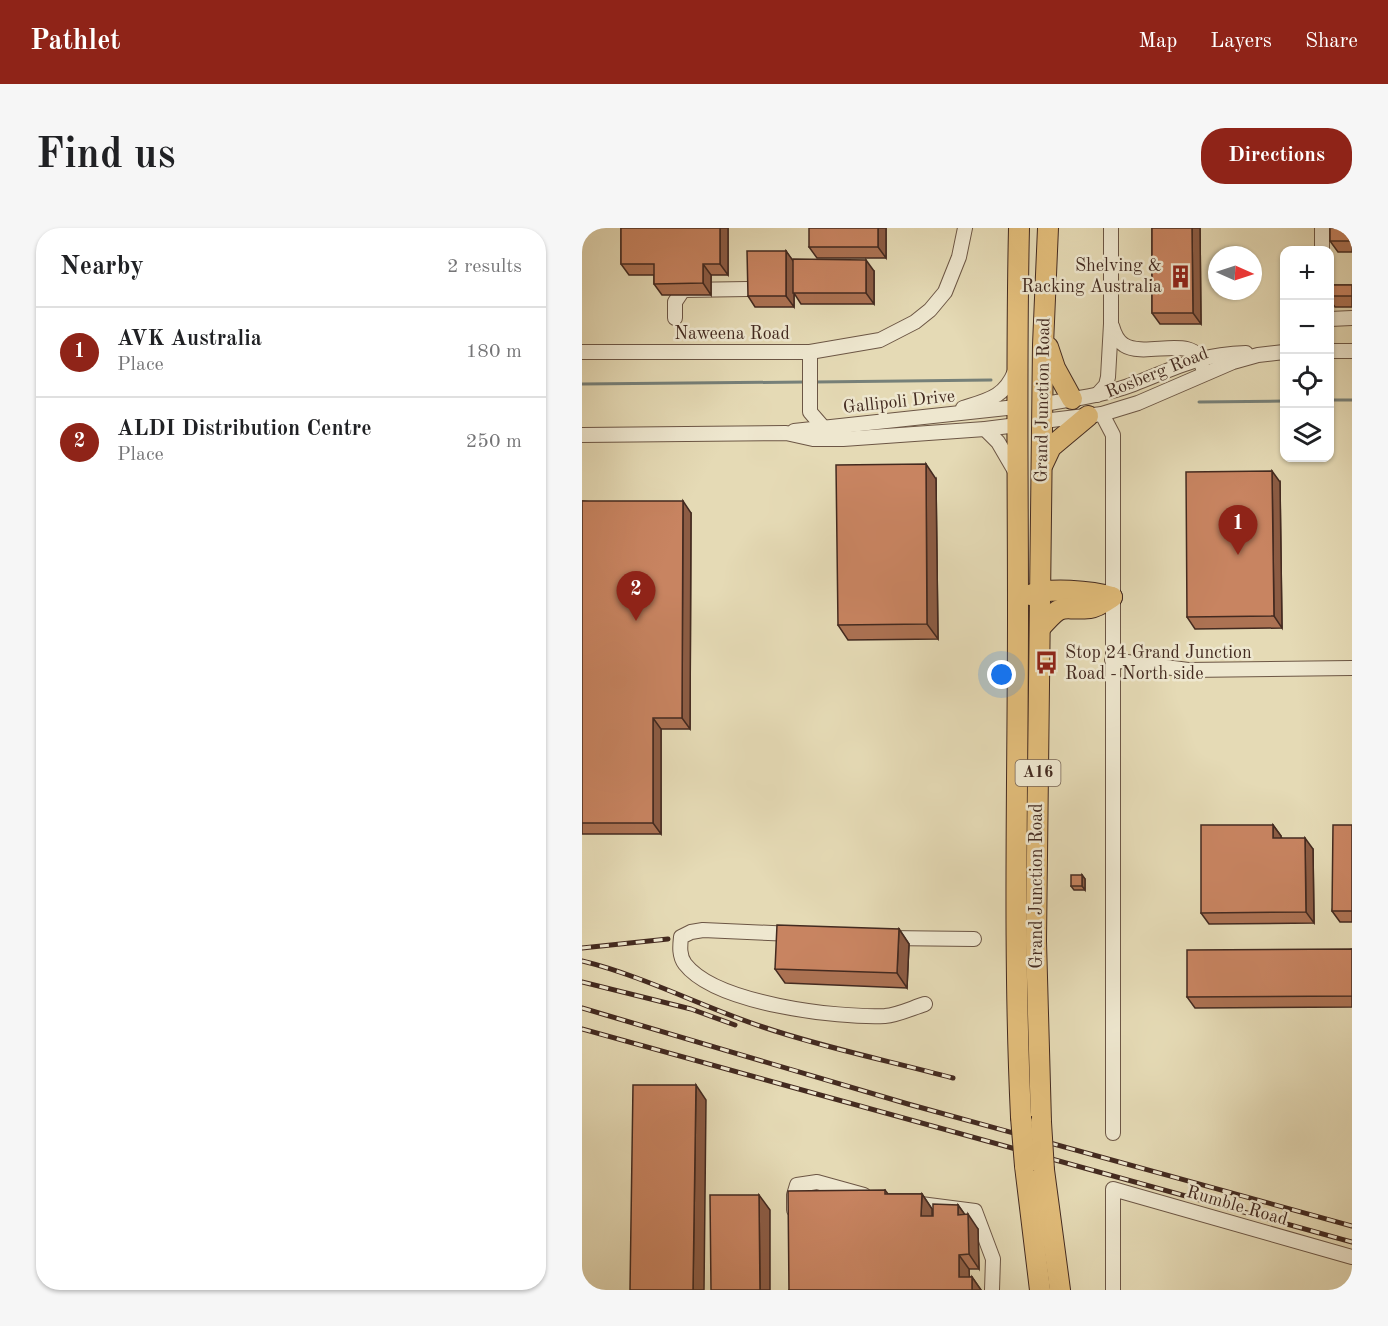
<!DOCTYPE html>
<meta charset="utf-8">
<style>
body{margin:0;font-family:"Old Standard TT",serif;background:#f6f6f6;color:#202124}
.controls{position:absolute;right:18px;top:18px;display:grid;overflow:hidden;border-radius:12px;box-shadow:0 2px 4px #0004}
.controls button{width:54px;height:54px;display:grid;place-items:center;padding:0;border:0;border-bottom:2px solid #e0e0e0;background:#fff;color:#202124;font:30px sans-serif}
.compass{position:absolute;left:626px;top:18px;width:54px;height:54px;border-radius:50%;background:#fff;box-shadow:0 2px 4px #0004;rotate:93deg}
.you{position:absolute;left:420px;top:447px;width:21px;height:21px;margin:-15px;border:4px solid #fff;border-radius:50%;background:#1a73e8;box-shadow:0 0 0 9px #1a73e833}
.badge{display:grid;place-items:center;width:39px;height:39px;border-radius:50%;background:#8f2418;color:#fff;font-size:20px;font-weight:700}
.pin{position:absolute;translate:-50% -50px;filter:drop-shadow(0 2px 3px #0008)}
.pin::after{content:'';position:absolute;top:32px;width:21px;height:18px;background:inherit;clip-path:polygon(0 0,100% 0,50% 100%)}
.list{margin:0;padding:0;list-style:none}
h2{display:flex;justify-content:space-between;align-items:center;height:78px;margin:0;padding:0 24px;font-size:26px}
h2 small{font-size:20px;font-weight:400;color:#757577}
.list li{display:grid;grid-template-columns:39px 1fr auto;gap:18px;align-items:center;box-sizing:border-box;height:90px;padding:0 24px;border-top:2px solid #e0e0e0}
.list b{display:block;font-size:22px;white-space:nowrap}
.list p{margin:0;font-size:20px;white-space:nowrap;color:#757577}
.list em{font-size:20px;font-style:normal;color:#757577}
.icon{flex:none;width:33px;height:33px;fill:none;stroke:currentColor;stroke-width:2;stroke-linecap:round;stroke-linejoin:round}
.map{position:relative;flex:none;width:770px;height:1062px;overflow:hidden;border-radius:24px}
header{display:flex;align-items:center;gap:36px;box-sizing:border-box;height:84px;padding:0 30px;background:#8f2418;color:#fff}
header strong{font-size:28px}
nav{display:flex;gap:33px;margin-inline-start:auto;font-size:21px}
.intro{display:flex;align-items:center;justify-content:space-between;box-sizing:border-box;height:144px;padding:0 36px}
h1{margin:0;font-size:42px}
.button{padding:15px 27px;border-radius:24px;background:#8f2418;color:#fff;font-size:21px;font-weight:700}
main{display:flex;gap:36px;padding:0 36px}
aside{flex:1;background:#fff;border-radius:24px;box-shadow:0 2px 4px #0004}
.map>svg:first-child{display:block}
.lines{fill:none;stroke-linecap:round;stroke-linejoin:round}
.stream{stroke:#768079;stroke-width:3}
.minor-casing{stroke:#6c5645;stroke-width:16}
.highway-casing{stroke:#432a20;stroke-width:22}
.minor{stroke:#eee7cf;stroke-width:14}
.highway{stroke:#e2bd7a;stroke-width:20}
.rail-casing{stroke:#432a20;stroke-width:5}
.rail{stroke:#eee7cf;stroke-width:3;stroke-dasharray:9;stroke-linecap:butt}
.highway-bridge-casing{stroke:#432a20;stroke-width:22;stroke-linecap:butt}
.highway-bridge{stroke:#e2bd7a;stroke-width:20}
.wall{fill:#ac7253;stroke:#432a20;stroke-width:1.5}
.shaded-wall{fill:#8c5c44;stroke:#432a20;stroke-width:1.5}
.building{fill:#c88461;stroke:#432a20;stroke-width:1.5}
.labels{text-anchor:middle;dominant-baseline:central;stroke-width:5;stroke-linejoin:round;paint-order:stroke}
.shield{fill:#eee7cf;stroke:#766354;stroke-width:1.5}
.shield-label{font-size:16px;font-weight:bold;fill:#432a20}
.poi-label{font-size:18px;fill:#432a20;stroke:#eee7cf;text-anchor:end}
.street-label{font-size:18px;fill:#432a20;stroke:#eee7cf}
</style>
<header>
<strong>Pathlet</strong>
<nav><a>Map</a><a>Layers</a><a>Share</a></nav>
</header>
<div class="intro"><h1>Find us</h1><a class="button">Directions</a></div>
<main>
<aside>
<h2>Nearby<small>2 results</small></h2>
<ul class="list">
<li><span class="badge">1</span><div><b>AVK Australia</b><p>Place</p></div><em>180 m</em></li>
<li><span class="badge">2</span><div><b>ALDI Distribution Centre</b><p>Place</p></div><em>250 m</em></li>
</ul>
</aside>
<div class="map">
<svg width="770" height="1062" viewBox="0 0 770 1062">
<rect width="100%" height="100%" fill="#e5dab5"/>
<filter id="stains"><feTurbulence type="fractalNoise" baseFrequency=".00333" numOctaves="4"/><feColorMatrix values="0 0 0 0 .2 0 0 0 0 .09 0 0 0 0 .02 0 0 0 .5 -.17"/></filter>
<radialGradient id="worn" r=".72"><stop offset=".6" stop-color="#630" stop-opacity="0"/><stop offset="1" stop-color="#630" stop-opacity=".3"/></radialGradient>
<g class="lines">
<g class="stream">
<path d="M233 154 409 152"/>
<path d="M0 156 223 154"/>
<path d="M748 172H770"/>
<path d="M617 174 702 173"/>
</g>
<defs>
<g id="minor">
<path d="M740 22V0"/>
<path d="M93 90V74L101 62 166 61"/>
<path d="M748 91 770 90"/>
<path d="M530 98C532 105 535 113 542 117 564 131 615 104 620 138"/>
<path d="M748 123H770"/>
<path d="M0 124H228L298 112 333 94 348 82 363 64 377 29 383 0"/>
<path d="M228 124V184L241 199"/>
<path d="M515 167 524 157 526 149 529 96V0"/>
<path d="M461 176C491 171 523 167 552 156 593 140 618 126 664 125"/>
<path d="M381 180C406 172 423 169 433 143"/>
<path d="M520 186 531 207V905"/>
<path d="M461 193 520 186 556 175 651 134 676 127 702 124"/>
<path d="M403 201 416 214 434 245"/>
<path d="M212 203 434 179"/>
<path d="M0 207 204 205 231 211H261L403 201 435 197"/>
<path d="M530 432 606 442 770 440"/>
<path d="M211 706 121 702 109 704 99 709C98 718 97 728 103 736 134 776 255 790 303 788 316 787 330 780 343 776"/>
<path d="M305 710 392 711"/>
<path d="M331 975 393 983 411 1031 410 1062"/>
<path d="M212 982V967L215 957 235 954 282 967"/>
<path d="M531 1062V961L770 1029"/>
</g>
<g id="highway">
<path d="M437 0C434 129 436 257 436 386 436 553 431 721 439 889"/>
<path d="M466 119 473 140 490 171"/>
<path d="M461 236 469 219 506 188"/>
<path d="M448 367C466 359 510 363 530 369"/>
<path d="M458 400C483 372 477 383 508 380 516 379 524 373 530 369"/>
<path d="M459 894 454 713 461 117 466 0"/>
<path d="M443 938 458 1062"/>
<path d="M462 942 478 1062"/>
</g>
</defs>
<use href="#minor" class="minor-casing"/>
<use href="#highway" class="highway-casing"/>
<use href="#minor" class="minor"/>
<use href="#highway" class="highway"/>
<defs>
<g id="rail">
<path d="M0 720 86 711"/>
<path d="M0 733C62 748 120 779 181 799 243 820 308 833 371 850"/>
<path d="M0 754 109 781 153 797"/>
<path d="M0 780 326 876 770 998"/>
<path d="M0 801 770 1014"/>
</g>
</defs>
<use href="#rail" class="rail-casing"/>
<use href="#rail" class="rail"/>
<defs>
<g id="highway-bridge">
<path d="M439 889 443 938"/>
<path d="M459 894 462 942"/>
</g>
</defs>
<use href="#highway-bridge" class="highway-bridge-casing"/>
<use href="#highway-bridge" class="highway-bridge"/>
</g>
<g class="wall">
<path d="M39 0H146V47H129V67H80L72 56V47H47L39 36Z"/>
<path d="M304 0V30H235L227 19Z"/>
<path d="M570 0H618L619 96H578L570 85Z"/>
<path d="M770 0V24H756L748 13Z"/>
<path d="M204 23 211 34 292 43V76H219L212 65V79H173L166 68Z"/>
<path d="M747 57H770V79H753L747 71Z"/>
<path d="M354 251 356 411 266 412 256 397Z"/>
<path d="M698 254 700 400 613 401 605 389Z"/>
<path d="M0 273 109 285 108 501H79V606H0Z"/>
<path d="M691 597 699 608V610L731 621 732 695 627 696 619 685Z"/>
<path d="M770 597V694H758L750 683Z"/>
<path d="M500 647 503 651V662H492L489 658Z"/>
<path d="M317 701 327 716 325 760 203 755 193 741Z"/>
<path d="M770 721V779L613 780 605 769Z"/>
<path d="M303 962 306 966H340L350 981V988L376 977 383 987 396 1001 397 1041H387V1049H390L399 1062H207Z"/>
</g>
<g class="shaded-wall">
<path d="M138 0H146V47L138 36Z"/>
<path d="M296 0H304V30L296 19Z"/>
<path d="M610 0H618L619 96 611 85Z"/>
<path d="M204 23 212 34V79L204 68Z"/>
<path d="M284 32 292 43V76L284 65Z"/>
<path d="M121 36 129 47V67L121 55Z"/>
<path d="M344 236 354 251 356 411 345 396Z"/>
<path d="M690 243 698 254 700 400 692 388Z"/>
<path d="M101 273 109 285 108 501 100 490Z"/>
<path d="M71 490 79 501V606L71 595Z"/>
<path d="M691 597 699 608V621L691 610Z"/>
<path d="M723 610 731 621 732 695 724 684Z"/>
<path d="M500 647 503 651V662L500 658Z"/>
<path d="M317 701 327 716 325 760 315 745Z"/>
<path d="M114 857 124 872 122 1062H111Z"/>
<path d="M340 966 350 981V1003L339 988Z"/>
<path d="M177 967 188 982V1062H178Z"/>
<path d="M376 977 386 991V986L396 1001 397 1041 387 1026 376 987Z"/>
<path d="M377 1027 387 1041 388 1062 377 1049Z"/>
<path d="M390 1049 399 1062H390Z"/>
</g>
<g class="building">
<path d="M39 0H138V36H121V55L72 56V36H39Z"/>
<rect x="227" y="0" width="69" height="19"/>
<path d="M570 0H610L611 85H570Z"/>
<rect x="748" y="0" width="22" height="13"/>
<path d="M165 23H204V68H166Z"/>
<path d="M211 31 284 32V65H211Z"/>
<rect x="747" y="57" width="23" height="11"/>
<path d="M344 236 345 396 256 397 254 237Z"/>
<path d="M690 243 692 388 605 389 604 244Z"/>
<path d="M0 273H101L100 490H71V595H0Z"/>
<path d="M619 597H691V610H723L724 684 619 685Z"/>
<path d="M751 597H770V683H750Z"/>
<rect x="489" y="647" width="11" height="11"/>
<path d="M195 697 317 701 315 745 193 741Z"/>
<path d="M770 721V768L605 769V722Z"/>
<path d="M51 857H114L111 1062H48Z"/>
<path d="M303 962V966H340L339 988H351V976L376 977V987L386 986 387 1026 377 1027V1049H390V1062H207L206 963Z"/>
<path d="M128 967H177L178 1062H129Z"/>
</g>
<defs>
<symbol id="building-bare" viewBox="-9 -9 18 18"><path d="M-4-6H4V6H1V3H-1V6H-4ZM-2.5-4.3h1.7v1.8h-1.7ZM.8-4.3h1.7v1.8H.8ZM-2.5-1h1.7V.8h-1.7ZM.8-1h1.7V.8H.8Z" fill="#8f2418" stroke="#eee7cf" stroke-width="2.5" paint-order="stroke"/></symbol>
<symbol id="bus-bare" viewBox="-9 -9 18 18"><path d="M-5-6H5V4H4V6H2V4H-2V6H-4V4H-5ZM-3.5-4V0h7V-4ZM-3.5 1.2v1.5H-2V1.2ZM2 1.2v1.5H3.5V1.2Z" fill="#8f2418" stroke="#eee7cf" stroke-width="2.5" paint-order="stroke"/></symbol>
</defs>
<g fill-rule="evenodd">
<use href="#building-bare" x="582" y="32" width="33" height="33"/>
<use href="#bus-bare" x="448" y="418" width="33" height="33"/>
</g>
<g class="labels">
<rect class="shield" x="433.5" y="532" width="45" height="26" rx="4.5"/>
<g class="shield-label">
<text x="456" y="545">A16</text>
</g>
<g class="poi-label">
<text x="580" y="38">Shelving &amp;<tspan x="580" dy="21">Racking Australia</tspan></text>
<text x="483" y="425" text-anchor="start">Stop 24 Grand Junction<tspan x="483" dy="21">Road - North side</tspan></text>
</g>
<g class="street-label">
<text x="150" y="106">Naweena Road</text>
<text transform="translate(575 145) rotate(-22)">Rosberg Road</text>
<text transform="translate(461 172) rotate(-89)">Grand Junction Road</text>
<text transform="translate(317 174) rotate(-6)">Gallipoli Drive</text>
<text transform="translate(455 658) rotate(-90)">Grand Junction Road</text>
<text transform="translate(655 978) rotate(16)">Rumble Road</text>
</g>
</g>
<rect width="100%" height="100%" filter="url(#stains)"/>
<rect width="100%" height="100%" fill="url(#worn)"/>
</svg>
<div class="controls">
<button>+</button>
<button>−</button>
<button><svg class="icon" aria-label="locate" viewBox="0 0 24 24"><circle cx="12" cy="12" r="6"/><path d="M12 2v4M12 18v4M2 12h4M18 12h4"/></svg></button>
<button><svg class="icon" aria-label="layers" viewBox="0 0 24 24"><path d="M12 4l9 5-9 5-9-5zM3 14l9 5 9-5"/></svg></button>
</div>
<svg class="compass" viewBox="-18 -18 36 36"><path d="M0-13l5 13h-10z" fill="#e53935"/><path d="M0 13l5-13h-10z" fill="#757577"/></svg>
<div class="you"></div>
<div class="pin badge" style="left:656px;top:327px">1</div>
<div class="pin badge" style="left:54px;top:393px">2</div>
</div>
</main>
